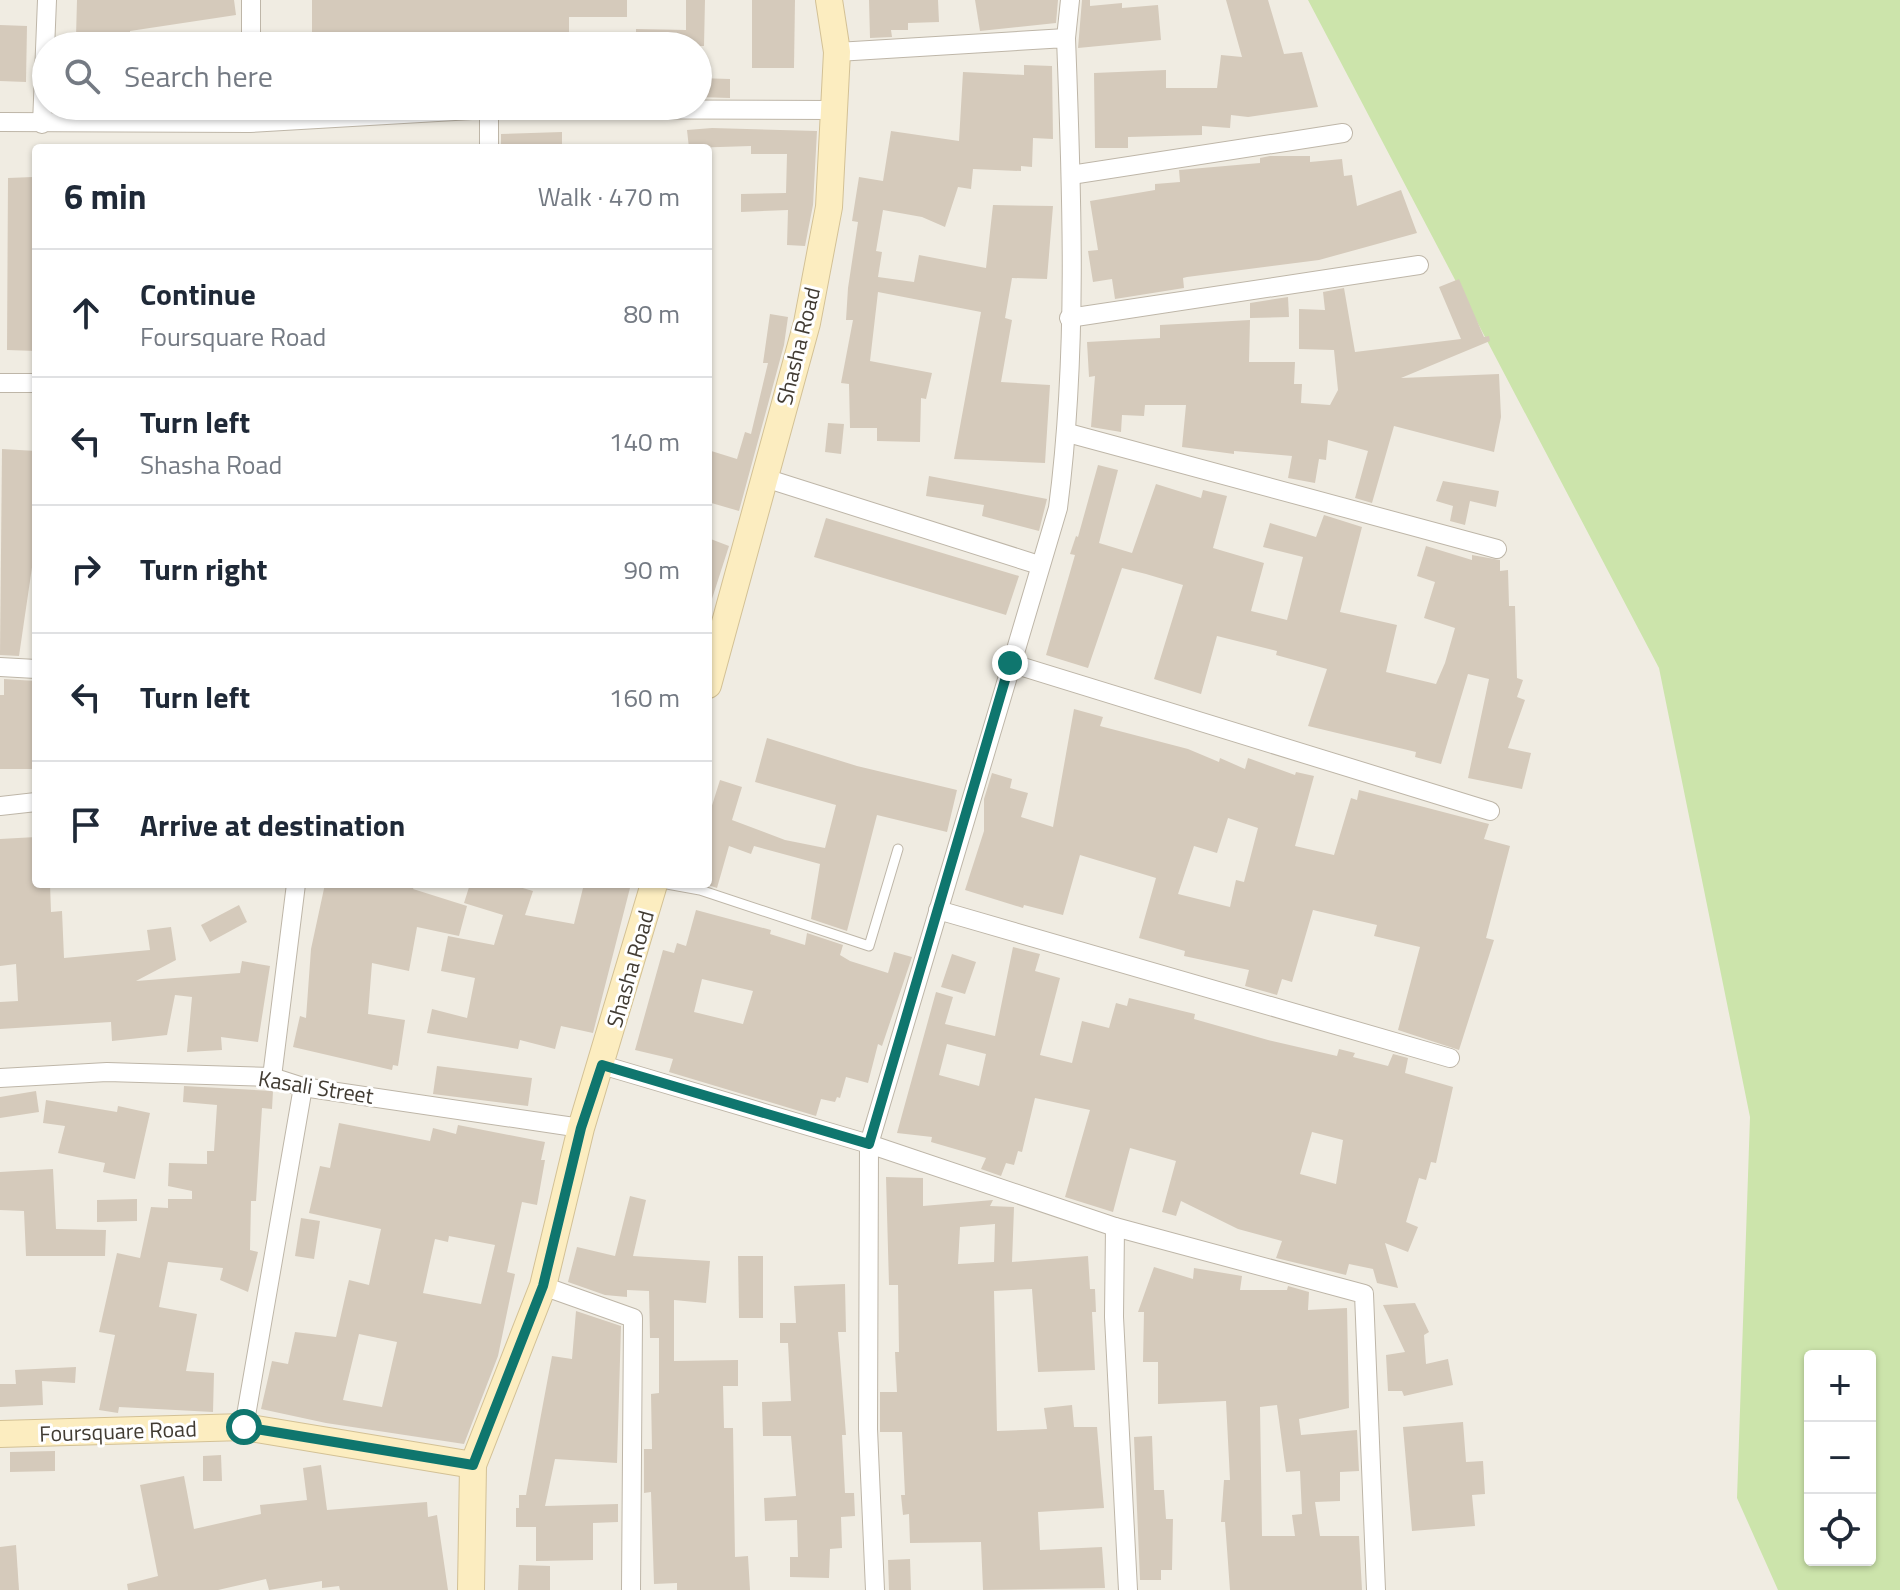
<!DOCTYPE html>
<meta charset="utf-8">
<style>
body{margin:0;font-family:"Titillium Web",sans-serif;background:#f6f6f7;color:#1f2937}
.controls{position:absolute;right:24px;bottom:24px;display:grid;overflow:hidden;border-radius:8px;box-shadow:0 2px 6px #0004}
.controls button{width:72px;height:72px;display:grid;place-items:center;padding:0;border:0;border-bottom:2px solid #e0e1e3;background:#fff;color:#1f2937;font:40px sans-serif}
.stop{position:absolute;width:24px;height:24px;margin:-18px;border:6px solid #0f766e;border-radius:50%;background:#fff}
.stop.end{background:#0f766e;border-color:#fff;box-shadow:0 2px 8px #0008}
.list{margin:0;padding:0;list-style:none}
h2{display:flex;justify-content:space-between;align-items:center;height:104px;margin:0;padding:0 32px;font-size:34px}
h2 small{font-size:26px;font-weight:400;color:#747a83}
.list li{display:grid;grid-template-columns:52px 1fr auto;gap:24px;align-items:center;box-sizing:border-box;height:128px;padding:0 32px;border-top:2px solid #e0e1e3}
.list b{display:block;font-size:30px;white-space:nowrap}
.list p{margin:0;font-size:26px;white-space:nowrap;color:#747a83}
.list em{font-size:26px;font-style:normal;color:#747a83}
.icon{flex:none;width:44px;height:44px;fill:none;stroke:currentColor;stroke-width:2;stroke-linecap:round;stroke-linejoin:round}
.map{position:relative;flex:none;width:1900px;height:1590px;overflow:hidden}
.search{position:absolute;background:#fff;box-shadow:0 2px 6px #0004;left:32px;top:32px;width:680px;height:88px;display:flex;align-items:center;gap:20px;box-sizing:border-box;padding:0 28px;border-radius:44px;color:#747a83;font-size:30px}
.panel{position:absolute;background:#fff;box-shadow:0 2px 6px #0004;left:32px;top:144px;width:680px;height:744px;border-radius:8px}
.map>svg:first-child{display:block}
.green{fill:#cce4ab;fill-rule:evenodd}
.building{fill:#d5cabb;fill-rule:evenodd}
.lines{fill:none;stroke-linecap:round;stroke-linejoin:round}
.lane-casing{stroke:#beb6a8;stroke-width:11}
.street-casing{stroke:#beb6a8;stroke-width:20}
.secondary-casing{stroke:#d3c195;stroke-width:28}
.lane{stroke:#fff;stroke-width:9}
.street{stroke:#fff;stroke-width:18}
.secondary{stroke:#fcedc0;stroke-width:26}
.route{stroke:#0f766e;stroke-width:10}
.labels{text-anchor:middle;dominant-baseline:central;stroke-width:6;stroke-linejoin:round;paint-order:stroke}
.street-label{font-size:22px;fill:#423c33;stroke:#fff}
</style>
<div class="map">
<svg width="1900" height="1590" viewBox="0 0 1900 1590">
<rect width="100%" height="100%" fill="#f0ece2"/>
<path class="green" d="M1308 0H1900V1590H1778L1737 1498 1750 1117 1659 668ZM1810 1356H1870V1560H1810Z"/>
<g class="building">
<path d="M77 0H234L236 15 130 31V38L76 37Z"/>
<path d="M312 0H627V17H569V46H312Z"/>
<path d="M686 0H705L704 46H636V29L686 30Z"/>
<path d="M752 0H795L794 68H752Z"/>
<path d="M869 0H938L939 22 908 23V30H891L892 37 870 38Z"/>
<path d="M975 0H1058L1056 23 980 31Z"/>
<path d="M1082 0H1090V6L1122 3V8L1158 5 1161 40 1078 48Z"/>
<path d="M1226 0H1268L1284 54 1302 52 1318 107 1248 117 1231 115 1230 128 1202 126V135L1128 137V148H1095L1094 73 1166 70V88H1217L1221 55 1242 57Z"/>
<path d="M0 25 27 26 26 82 0 81Z"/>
<path d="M1024 65 1052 66 1053 139 1033 138 1032 167 1021 166V171L973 169 971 189 958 187 945 227 922 217 883 210 876 251 882 252 878 277 914 282 919 255 986 268 993 205 1053 206 1047 279 1012 278 1005 318 1012 320 1001 382 1050 385 1045 463 954 459 981 312 878 292 870 361 932 373 926 399 921 398 920 442 877 441V428H850L849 384 841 383 853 320H846L848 288 858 222 852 221 859 177 883 181 891 131 959 141 963 72 1024 75Z"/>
<path d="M698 78 730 79V98L698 97Z"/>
<path d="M712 128 817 131 813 205 805 246 787 245 788 210 741 212V194L786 193 787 154H751V146L689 148 687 130Z"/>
<path d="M562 132V148H501V134Z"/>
<path d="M1270 156H1310V162L1342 159 1344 176 1352 175 1357 206 1401 190 1417 233 1319 260 1187 277 1183 278 1184 288 1115 299 1112 279 1093 282 1088 251 1098 250 1090 201 1155 190V184L1180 182 1179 170 1260 163V158Z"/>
<path d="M33 177V186H36V351L7 350 8 178Z"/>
<path d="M1459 279 1484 337 1489 336 1490 341 1401 378 1499 374 1501 417 1494 452 1394 426 1372 503 1355 498 1368 451 1328 440 1326 460 1319 459 1315 483 1288 478 1292 456 1234 451V454L1182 447 1186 405H1145L1144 416 1122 415 1121 432 1091 427 1095 376 1089 377 1087 342 1160 338V325L1250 320 1249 362H1295L1294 384H1302L1301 403 1330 405 1338 390 1334 350 1299 349V309L1325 310 1323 292 1344 288 1355 352 1461 339 1439 287Z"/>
<path d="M1288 297 1289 317 1250 318V303Z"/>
<path d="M770 314 788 317 784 345 739 511 708 502V450L737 459 745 432 751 434 768 363H763Z"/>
<path d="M828 423 844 424 841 454 825 452Z"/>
<path d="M2 449 36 451V540L19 656 0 655Z"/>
<path d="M1098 465 1118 470 1099 543 1132 553 1156 484 1201 498 1203 490 1227 496 1213 548 1264 563 1251 611 1287 620 1303 557 1263 547 1270 523 1316 537 1324 515 1362 527 1340 612 1397 625 1386 672 1436 684 1445 663 1455 628 1424 618 1435 582 1417 576 1426 546 1472 560V555L1500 560V571L1508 570 1509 606H1515L1517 678 1523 680 1517 697 1525 700 1508 748 1531 753 1522 789 1468 778 1489 679 1468 674 1441 764 1415 757 1416 752 1308 726 1327 669 1276 655 1277 651 1217 636 1201 694 1154 679 1183 585 1146 574 1122 568 1088 668 1046 655 1075 555 1070 554 1076 536 1078 537Z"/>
<path d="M929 476 1047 499 1039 531 982 516 984 505 926 496Z"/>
<path d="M1443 481 1499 491 1496 507 1470 501 1465 525 1450 521 1453 506 1436 501Z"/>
<path d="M826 518 1019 576 1006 615 814 557Z"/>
<path d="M708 538 729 546 710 605H708Z"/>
<path d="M4 679 36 681V769H0V695H4Z"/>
<path d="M1074 709 1103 717 1100 726 1188 749 1219 762 1220 758 1245 769 1248 758 1295 775 1296 772 1314 776 1295 846 1334 855 1351 798 1357 800 1359 790 1489 824 1484 839 1510 846 1486 938 1494 940 1459 1050 1398 1030 1420 947 1374 936 1377 925 1313 910 1292 982 1282 979 1277 995 1245 986 1249 970 1184 956 1185 951 1139 938 1156 878 1080 855 1063 915 1024 905 1023 908 965 890 984 831V799L992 773 1012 779 1010 788 1028 793 1021 817 1053 827ZM1228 818 1258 828 1244 882 1236 880 1230 907 1178 894 1194 846 1217 853Z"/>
<path d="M767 738 857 766 957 790 947 832 877 815 847 931 811 919 820 864 754 846 751 854 729 846 717 888 708 885V829L712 816 709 815 720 780 742 787 732 820 785 840 825 848 836 805 755 782Z"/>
<path d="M36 837V884H50L51 912 62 911 64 958 150 950 147 930 171 927 176 960 136 981 240 973 242 961 270 966 258 1042 221 1037 222 1050 187 1052 192 997 175 995 167 1035 112 1041 111 1022 0 1029V1002L18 1001 16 964 0 966V839Z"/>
<path d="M325 884H415L413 889 467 906 459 936 417 927 409 971 372 963 368 1014 405 1020 398 1066 393 1065 392 1070 293 1047 300 1016 306 1018 311 949Z"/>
<path d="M470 884H509L533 891 525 915 574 924 584 884H631L593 1033 561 1026 555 1049 520 1040 518 1049 427 1033 432 1009 467 1018 475 978 441 971 448 936 494 945 503 915 464 903Z"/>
<path d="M239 905 247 922 210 942 201 925Z"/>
<path d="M696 910 771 930 770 934 805 945 807 933 843 945 840 955 850 961 888 973 894 952 912 957 882 1046 878 1044 868 1083 846 1077 840 1098 837 1097 835 1102 821 1099 816 1116 669 1072 673 1059 635 1050 663 950 674 953 677 943 686 946ZM702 979 753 991 743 1024 694 1012Z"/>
<path d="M1013 947 1040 954 1035 971 1060 978 1040 1055 1072 1063 1082 1021 1109 1028 1116 1003 1127 1006 1129 998 1195 1014 1194 1019 1268 1040 1337 1056 1339 1049 1355 1053 1353 1057 1388 1066 1393 1054 1408 1058 1405 1073 1453 1087 1436 1163 1431 1162 1426 1180 1419 1178 1406 1222 1418 1227 1408 1252 1385 1243 1398 1288 1377 1283 1373 1269 1349 1264 1346 1275 1276 1258 1282 1241 1238 1229 1181 1201 1176 1216 1162 1212 1176 1161 1130 1148 1113 1212 1065 1197 1090 1110 1035 1098 1022 1152 1018 1151 1014 1165 1006 1163 1001 1176 981 1169 986 1158 931 1142 932 1137 897 1133 936 992 953 997 945 1024 995 1036ZM947 1044 986 1054 979 1086 939 1075ZM1312 1132 1343 1140 1336 1184 1300 1174Z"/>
<path d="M952 954 976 962 965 994 941 987Z"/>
<path d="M437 1066 532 1078 528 1106 433 1094Z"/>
<path d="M184 1086 273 1091 272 1109 262 1108 256 1201H251L250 1250 258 1252 248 1292 220 1280 223 1268 168 1262 159 1307 197 1314 186 1371 214 1373 213 1412 119 1407 118 1413 99 1410 115 1335 99 1332 117 1253 140 1258 151 1207 168 1208V1199H192V1191L168 1186 169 1163 207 1164V1151H214L217 1105 183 1102Z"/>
<path d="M36 1091 39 1112 0 1118V1097Z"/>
<path d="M46 1100 117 1112 118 1106 150 1113 135 1179 103 1172 105 1163 58 1153 65 1126 43 1123Z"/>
<path d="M339 1123 430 1141 433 1128 456 1134 458 1125 545 1142 541 1160H545L537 1205 522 1202 507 1272 515 1274 498 1356 464 1444 326 1423 261 1409 272 1361 288 1364 295 1332 336 1337 349 1280 369 1285 381 1229 309 1213 320 1166 330 1168ZM449 1236 495 1245 481 1304 423 1293 435 1239 448 1242ZM359 1334 397 1342 382 1407 343 1400Z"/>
<path d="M53 1169 56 1229 106 1230 105 1256H26L24 1211 0 1210V1172Z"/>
<path d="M886 1177 923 1178V1206L993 1200 990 1206 1014 1207 1012 1262 1088 1256 1090 1289H1095L1096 1312H1092L1095 1370 1038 1372 1032 1289 994 1291 997 1431 1047 1429 1044 1408 1072 1405 1074 1427H1097L1104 1508 1038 1512 1040 1550 1102 1547 1105 1588 983 1590 981 1542 910 1543 909 1514 903 1515 901 1495H905L902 1432H880V1392H897L895 1352H899L898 1285H889ZM995 1224 994 1262 958 1264 960 1227Z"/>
<path d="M630 1196 646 1200 633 1256 710 1261 706 1303 674 1300V1361L738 1360V1386H723L724 1428H733L735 1557 748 1556 750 1590H677V1583L654 1584 651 1492 644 1493V1449H652L651 1394 659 1393V1338H650L649 1291 627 1290V1297L605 1295 568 1282 577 1247 615 1256Z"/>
<path d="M137 1199V1221L97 1222V1200Z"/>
<path d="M301 1218 320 1221 314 1259 295 1256Z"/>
<path d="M738 1256H763V1318H739Z"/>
<path d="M1154 1267 1193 1279 1194 1268 1242 1276 1240 1290H1287L1288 1286 1309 1292 1308 1310 1347 1308 1349 1408 1299 1419 1301 1435 1357 1430 1359 1471 1340 1472V1501L1315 1502 1320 1536H1359L1362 1590H1230L1225 1522H1221L1224 1480H1230L1226 1401 1158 1404V1362H1143L1144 1312H1138ZM1277 1405 1286 1472 1300 1471 1302 1514 1292 1515 1295 1536H1262L1260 1407Z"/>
<path d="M845 1284 846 1332H838L846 1435H842L845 1493H854L855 1516 841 1517 842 1548 830 1549 829 1578 790 1577V1557H798L797 1520 765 1521 764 1498 796 1496 791 1436H763L762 1402 791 1401 788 1343H780V1323H796L794 1286Z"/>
<path d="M1415 1303 1429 1332 1424 1335 1426 1364 1448 1359 1453 1385 1404 1396 1402 1391H1388L1386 1355 1405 1352 1383 1305Z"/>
<path d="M576 1311 621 1326 617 1463 555 1459 545 1506 618 1504V1522L593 1523V1560L536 1561V1527H516V1508H519V1495H526L552 1356 572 1359Z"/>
<path d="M76 1367 75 1383 42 1381 43 1405 0 1407V1384H16L15 1370Z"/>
<path d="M1463 1422 1466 1462 1483 1461 1485 1494 1472 1495 1475 1526 1412 1531 1403 1427Z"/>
<path d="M1152 1436 1154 1490H1164L1166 1519H1173L1172 1570H1161V1580H1140L1134 1437Z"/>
<path d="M55 1451V1471L10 1472V1452Z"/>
<path d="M221 1455 222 1481H203V1456Z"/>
<path d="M321 1465 327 1510 427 1502 428 1517 437 1515 448 1590H340L339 1586 322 1588V1581L269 1590 266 1579 218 1590H128L127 1584 158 1576 140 1485 184 1476 194 1529 261 1514 260 1505 307 1500 303 1468Z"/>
<path d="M16 1545 19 1590H0V1547Z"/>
<path d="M910 1559 911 1590H889L888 1560Z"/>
<path d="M519 1565 550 1566V1590H518Z"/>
</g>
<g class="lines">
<defs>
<path id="lane" d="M667 884 700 890 869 946 898 849"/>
<g id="street">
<path d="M1066 38 1070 0"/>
<path d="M251 46V0"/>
<path d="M837 52 1066 38C1072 193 1078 353 1058 508L869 1144 868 1429 875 1590"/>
<path d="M489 109V148"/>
<path d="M0 122 250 123 489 109 833 110"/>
<path d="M42 124 47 0"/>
<path d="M1071 175 1343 133"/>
<path d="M1069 318 1419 265"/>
<path d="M0 383H36"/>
<path d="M1068 433 1497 549"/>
<path d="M765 478 1039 565"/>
<path d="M1010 663 1490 811"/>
<path d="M0 667 36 669"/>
<path d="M0 806 36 802"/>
<path d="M938 910 1450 1058"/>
<path d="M602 1065 869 1144 1115 1227 1364 1294 1376 1590"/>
<path d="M272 1077 296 884"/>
<path d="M0 1078 107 1072 272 1077 303 1087 581 1128"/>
<path d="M1115 1227 1114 1317 1128 1590"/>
<path d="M543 1286 633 1318 631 1590"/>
<path d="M244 1427 303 1087"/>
</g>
<g id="secondary">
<path d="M708 685 807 323 829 207 837 52 829 0"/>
<path d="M0 1434 244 1427 473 1465"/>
<path d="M471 1590 473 1465 543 1286 581 1128 654 884"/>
</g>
</defs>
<use href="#lane" class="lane-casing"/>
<use href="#street" class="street-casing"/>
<use href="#secondary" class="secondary-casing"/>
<use href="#lane" class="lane"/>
<use href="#street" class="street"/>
<use href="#secondary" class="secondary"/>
</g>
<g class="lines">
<path class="route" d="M244 1427 473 1465 543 1286 581 1128 602 1065 869 1144 1010 663"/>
</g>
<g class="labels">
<g class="street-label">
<text transform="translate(798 346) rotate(-76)">Shasha Road</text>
<text transform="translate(630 969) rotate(-74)">Shasha Road</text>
<text transform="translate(316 1087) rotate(9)">Kasali Street</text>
<text transform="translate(118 1431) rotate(-2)">Foursquare Road</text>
</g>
</g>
</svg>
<div class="controls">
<button>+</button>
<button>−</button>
<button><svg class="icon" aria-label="locate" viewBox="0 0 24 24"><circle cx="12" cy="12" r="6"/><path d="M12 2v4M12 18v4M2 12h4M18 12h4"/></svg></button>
</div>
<div class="stop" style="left:244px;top:1427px"></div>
<div class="stop end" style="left:1010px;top:663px"></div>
<div class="search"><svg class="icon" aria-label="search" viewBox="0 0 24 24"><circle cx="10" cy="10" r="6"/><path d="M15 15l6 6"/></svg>Search here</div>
<section class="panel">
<h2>6 min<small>Walk · 470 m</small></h2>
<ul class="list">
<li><svg class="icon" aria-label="ahead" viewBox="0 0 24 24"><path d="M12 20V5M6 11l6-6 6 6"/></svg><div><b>Continue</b><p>Foursquare Road</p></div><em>80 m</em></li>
<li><svg class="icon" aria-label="left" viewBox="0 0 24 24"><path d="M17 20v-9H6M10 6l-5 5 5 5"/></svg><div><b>Turn left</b><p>Shasha Road</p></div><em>140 m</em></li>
<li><svg class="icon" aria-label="right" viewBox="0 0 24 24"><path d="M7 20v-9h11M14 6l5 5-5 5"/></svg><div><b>Turn right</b></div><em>90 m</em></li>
<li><svg class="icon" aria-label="left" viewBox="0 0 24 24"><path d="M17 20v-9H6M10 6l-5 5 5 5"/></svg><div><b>Turn left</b></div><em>160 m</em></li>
<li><svg class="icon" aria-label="arrive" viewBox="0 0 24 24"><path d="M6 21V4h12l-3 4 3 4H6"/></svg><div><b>Arrive at destination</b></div></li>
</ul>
</section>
</div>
